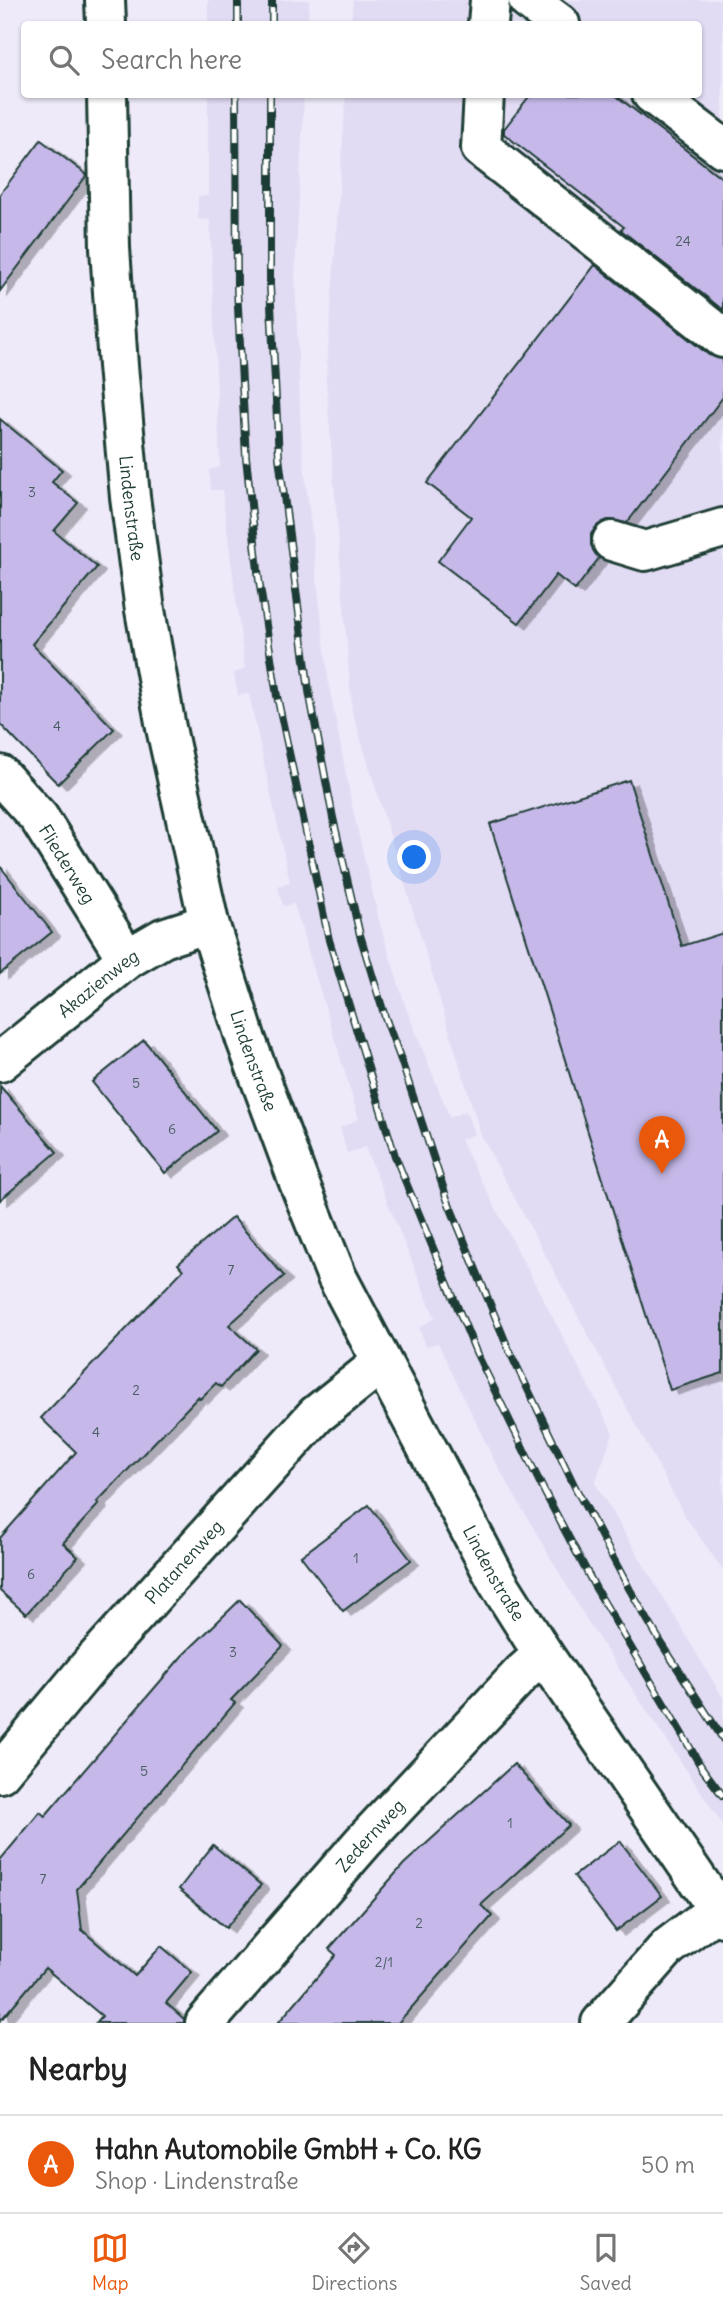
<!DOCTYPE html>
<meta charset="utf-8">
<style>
body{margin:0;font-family:Delius,sans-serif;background:#f6f6f6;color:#222}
.you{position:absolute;left:415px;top:858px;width:24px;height:24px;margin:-18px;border:5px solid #fff;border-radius:50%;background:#1a73e8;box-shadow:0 0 0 10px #1a73e833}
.badge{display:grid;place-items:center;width:46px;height:46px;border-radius:50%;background:#ea580c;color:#fff;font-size:23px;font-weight:700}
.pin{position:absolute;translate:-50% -58px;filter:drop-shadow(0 2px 4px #0008)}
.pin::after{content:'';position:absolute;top:37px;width:24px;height:21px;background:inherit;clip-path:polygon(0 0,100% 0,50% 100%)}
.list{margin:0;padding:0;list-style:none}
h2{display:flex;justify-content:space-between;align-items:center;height:91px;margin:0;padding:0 28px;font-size:30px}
h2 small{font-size:23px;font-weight:400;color:#767676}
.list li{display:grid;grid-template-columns:46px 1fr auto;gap:21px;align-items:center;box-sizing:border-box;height:98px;padding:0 28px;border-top:2px solid #e0e0e0}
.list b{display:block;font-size:26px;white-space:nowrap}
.list p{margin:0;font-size:23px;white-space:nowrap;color:#767676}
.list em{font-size:23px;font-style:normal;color:#767676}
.icon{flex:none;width:38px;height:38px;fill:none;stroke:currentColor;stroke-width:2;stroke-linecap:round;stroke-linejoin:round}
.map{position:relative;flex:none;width:723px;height:2023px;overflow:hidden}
.search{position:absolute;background:#fff;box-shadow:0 2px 5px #0004;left:21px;right:21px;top:21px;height:77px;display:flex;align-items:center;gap:18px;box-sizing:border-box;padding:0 24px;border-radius:7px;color:#767676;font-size:26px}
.sheet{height:189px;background:#fff}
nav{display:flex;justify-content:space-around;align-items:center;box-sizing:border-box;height:98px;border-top:2px solid #e0e0e0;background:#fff;font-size:19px;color:#767676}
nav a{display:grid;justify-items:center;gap:4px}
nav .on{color:#ea580c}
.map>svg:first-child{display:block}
.built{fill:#e2dbf4}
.building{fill:#c6b9ea;stroke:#1f3d34;stroke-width:2;filter:url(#shadow)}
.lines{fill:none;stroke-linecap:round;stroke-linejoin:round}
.minor-casing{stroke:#1f3d34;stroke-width:44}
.minor{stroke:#fff;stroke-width:38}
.rail-casing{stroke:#1f3d34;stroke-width:8}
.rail{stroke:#fff;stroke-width:5;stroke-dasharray:16;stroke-linecap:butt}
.labels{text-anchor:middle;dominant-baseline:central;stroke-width:5;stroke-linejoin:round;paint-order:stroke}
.number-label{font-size:14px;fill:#495c62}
.street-label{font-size:18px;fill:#1f3d34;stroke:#fff}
</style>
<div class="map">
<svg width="723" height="2023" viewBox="0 0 723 2023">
<defs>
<filter id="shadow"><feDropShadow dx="8" dy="4.5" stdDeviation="0" flood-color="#0004"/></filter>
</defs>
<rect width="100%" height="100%" fill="#eeeaf9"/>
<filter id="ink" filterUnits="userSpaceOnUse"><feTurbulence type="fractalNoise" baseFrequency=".0143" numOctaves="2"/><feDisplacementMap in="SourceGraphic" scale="14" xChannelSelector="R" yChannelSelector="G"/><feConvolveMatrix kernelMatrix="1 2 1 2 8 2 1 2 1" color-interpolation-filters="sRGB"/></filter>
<g filter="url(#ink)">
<g class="built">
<path d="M208 0H309L308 24H208Z"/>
<path d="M353 0H723V1570L685 1516 481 1135 352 710 326 380 346 95 698 94V24H351Z"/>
<path d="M208 95H304L295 275 301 438 329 686 353 811 380 924 406 1008 450 1118 466 1111 474 1134 460 1140 613 1433 595 1483 723 1698V1825L589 1624 494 1460 438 1343 426 1346 419 1328 435 1318 365 1147 347 1153 340 1128 359 1119 294 904 283 906 278 886 290 882 249 694 238 695 234 673 245 669 222 490H211L209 470 220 467 210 220 198 219V196H208Z"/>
</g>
<g class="building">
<path d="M531 94H614L723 179V310L621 230 624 227 504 134V129Z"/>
<path d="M41 140 87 175 0 291V194Z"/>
<path d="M595 265 709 355 723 359V397L627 523 608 520 597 526 591 534V545L599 558 575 590 556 575 519 623 438 561 471 517 427 483Z"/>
<path d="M0 419 62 470 52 482 78 503 54 531 97 567 32 644 114 729 58 784 0 724Z"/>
<path d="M629 780 682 946 723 933V1373L670 1390 490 824Z"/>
<path d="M0 866 52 932 0 974Z"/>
<path d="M144 1040 217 1131 165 1173 92 1082Z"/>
<path d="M0 1086 57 1152 0 1200Z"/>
<path d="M233 1217 284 1276 229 1325 256 1349 221 1387 216 1383 200 1399 198 1397 97 1502 99 1504 63 1543 78 1557 26 1614 0 1591V1538L76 1452 41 1418 183 1270 178 1264Z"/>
<path d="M369 1505 411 1560 343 1611 301 1556Z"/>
<path d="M240 1600 283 1646 231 1700 235 1703 77 1889 82 1930 135 1976 161 1946 192 1972 166 2003 184 2019V2023H96L102 2016 45 1968 0 2021V1860L40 1812 45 1816 182 1656Z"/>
<path d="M514 1764 569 1825 481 1905 492 1916 398 2023H278L336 1955 329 1949 404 1864Z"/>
<path d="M620 1841 662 1896 616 1931 574 1876Z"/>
<path d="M213 1845 261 1885 226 1928 179 1889Z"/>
</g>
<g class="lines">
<defs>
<g id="minor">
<path d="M105 0 106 24"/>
<path d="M528 0 560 24"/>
<path d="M488 24 490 0"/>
<path id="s1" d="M107 94 110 248 118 366 130 497 145 610 166 728 209 923 246 1040 298 1180 337 1277 497 1581 543 1654 723 1917"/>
<path d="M484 94 481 148 723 338"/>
<path d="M652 94 723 148"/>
<path d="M612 541 645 551 723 528"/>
<path id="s2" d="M0 775 39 818 127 959"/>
<path id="s3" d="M0 1062 127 959 163 938 209 923"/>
<path id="s4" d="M0 1773 92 1663 316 1415 381 1363"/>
<path id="s5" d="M205 2023 363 1842 522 1673 543 1654"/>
<path d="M601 2023 668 1947 717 1910"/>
</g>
</defs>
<use href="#minor" class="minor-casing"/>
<use href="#minor" class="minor"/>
<defs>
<g id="rail">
<path d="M238 24V0"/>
<path d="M272 24V0"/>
<path d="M236 94 237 289 246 457 259 580 277 696 329 940 395 1156 476 1352 545 1493 595 1587 702 1768 723 1796"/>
<path d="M270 94V286L279 457 309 691 333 818 360 935 385 1017 401 1060 447 1199 508 1348 575 1487 630 1590 660 1641 723 1739"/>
</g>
</defs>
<use href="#rail" class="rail-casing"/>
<use href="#rail" class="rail"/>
</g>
</g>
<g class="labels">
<g class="number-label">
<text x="683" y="241">24</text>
<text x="32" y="492">3</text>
<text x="57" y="726">4</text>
<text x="136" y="1083">5</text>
<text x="172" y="1129">6</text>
<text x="231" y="1270">7</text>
<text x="136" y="1390">2</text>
<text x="96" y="1432">4</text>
<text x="356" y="1558">1</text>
<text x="31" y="1574">6</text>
<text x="233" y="1652">3</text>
<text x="144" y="1771">5</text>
<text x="510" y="1823">1</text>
<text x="43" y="1879">7</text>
<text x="419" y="1923">2</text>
<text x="384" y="1962">2/1</text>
</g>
<g class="street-label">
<text stroke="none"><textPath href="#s1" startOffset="415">Lindenstraße</textPath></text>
<text stroke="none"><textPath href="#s2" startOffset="112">Fliederweg</textPath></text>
<text stroke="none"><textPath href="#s3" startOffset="126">Akazienweg</textPath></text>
<text stroke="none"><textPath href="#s1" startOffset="982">Lindenstraße</textPath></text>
<text stroke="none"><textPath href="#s4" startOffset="280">Platanenweg</textPath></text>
<text stroke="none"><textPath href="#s1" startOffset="1549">Lindenstraße</textPath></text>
<text stroke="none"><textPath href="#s5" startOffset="250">Zedernweg</textPath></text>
</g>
</g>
</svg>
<div class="you"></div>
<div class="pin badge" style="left:662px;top:1174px">A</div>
<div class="search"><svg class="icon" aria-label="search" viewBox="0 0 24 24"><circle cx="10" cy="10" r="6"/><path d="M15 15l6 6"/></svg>Search here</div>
</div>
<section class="sheet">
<h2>Nearby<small></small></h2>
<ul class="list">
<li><span class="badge">A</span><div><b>Hahn Automobile GmbH + Co. KG</b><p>Shop · Lindenstraße</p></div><em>50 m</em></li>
</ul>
</section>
<nav>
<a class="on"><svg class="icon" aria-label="map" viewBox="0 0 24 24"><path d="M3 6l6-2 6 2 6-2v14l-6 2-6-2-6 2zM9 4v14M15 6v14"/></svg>Map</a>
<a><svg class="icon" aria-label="directions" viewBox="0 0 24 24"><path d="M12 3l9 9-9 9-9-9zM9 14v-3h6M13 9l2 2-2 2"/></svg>Directions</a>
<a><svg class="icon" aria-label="saved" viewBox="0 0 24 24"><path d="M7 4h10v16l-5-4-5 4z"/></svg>Saved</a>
</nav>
